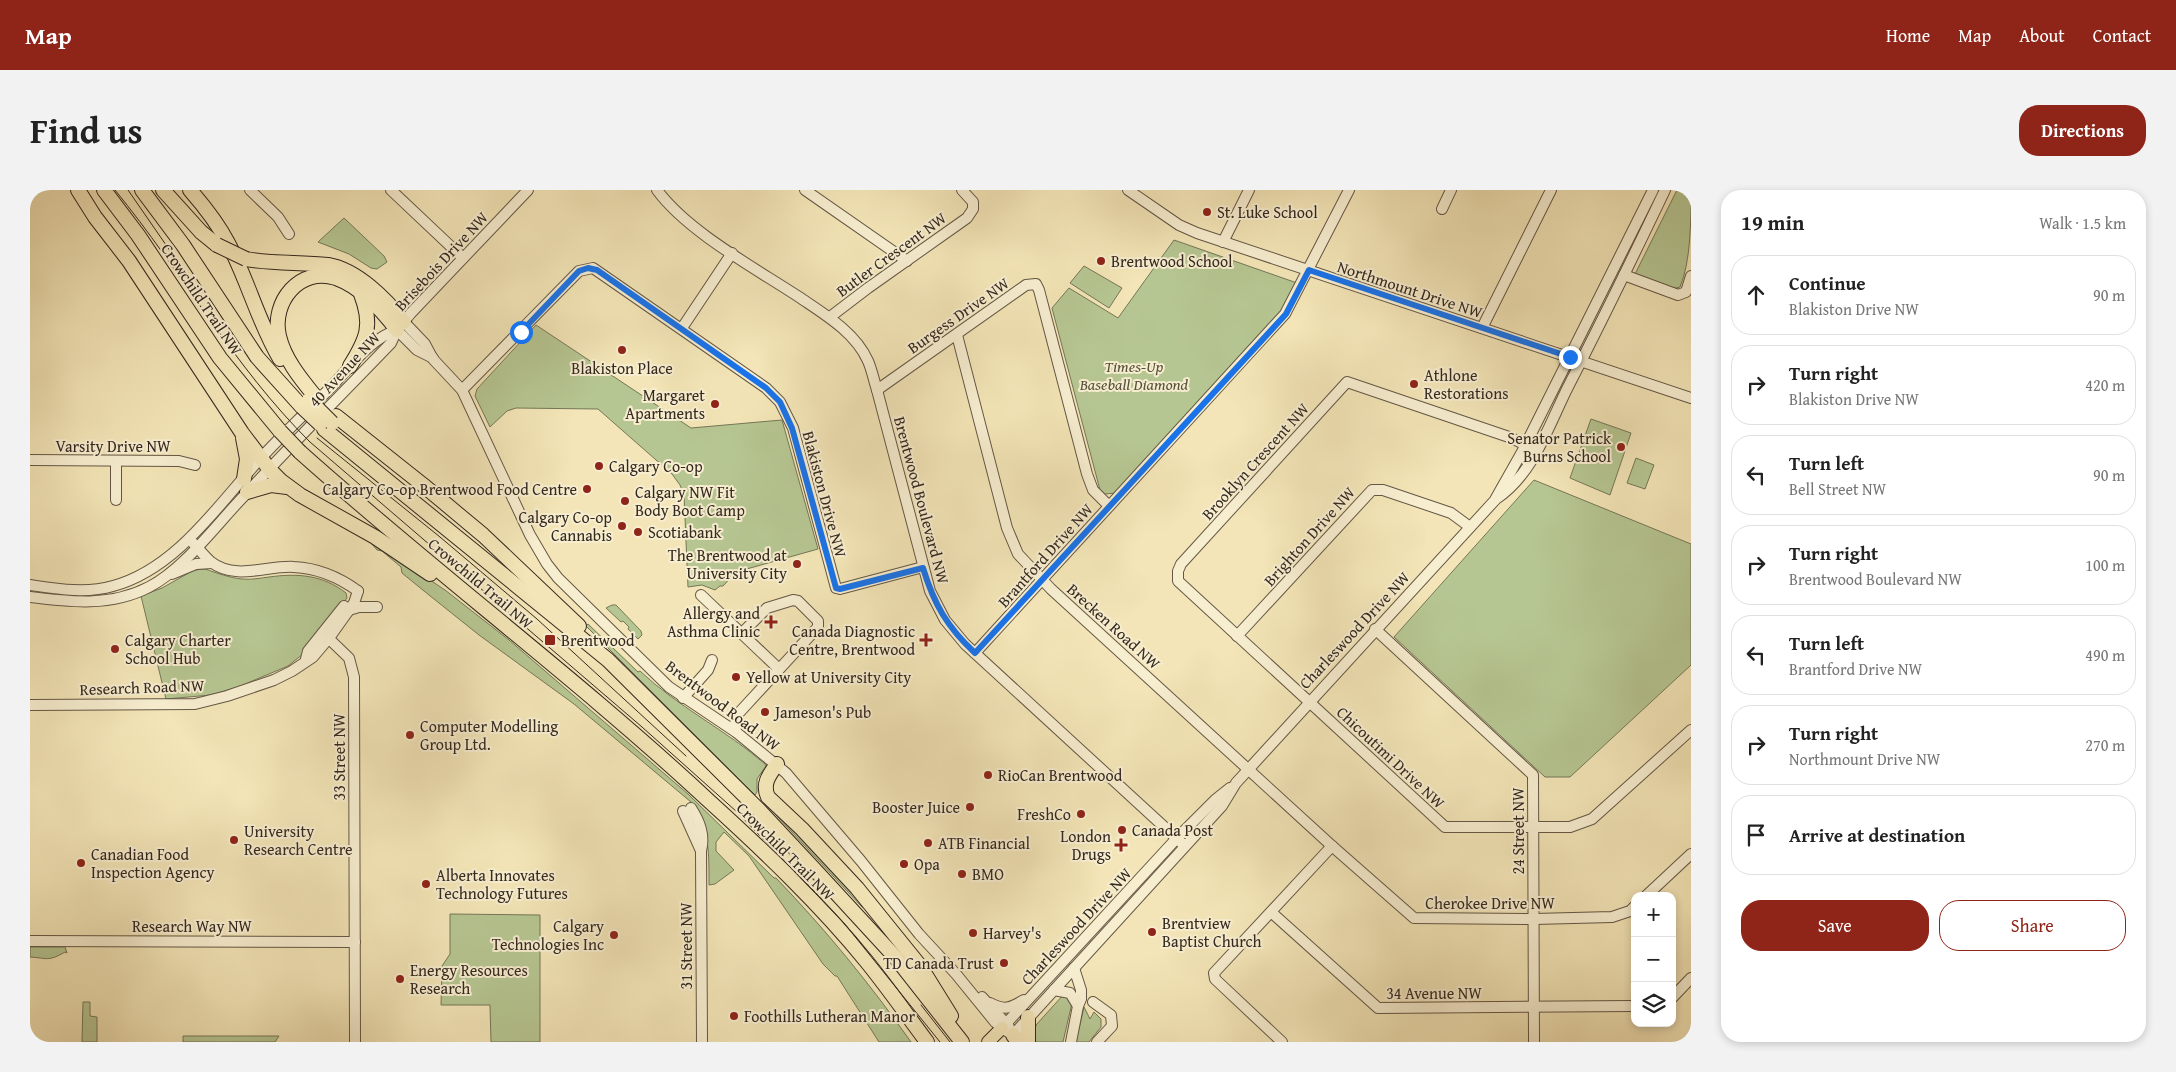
<!DOCTYPE html>
<meta charset="utf-8">
<style>
body{margin:0;font-family:"Gentium Book Plus",serif;background:#f2f2f2;color:#222}
.controls{position:absolute;right:15px;bottom:15px;display:grid;overflow:hidden;border-radius:10px;box-shadow:0 2px 8px #0003}
.controls button{width:45px;height:45px;display:grid;place-items:center;padding:0;border:0;border-bottom:1px solid #e0e0e0;background:#fff;color:#222;font:25px sans-serif}
.stop{position:absolute;width:15px;height:15px;margin:-11px;border:4px solid #1a73e8;border-radius:50%;background:#fff}
.stop.end{background:#1a73e8;border-color:#fff;box-shadow:0 1px 5px #0008}
.list{margin:0;padding:0;list-style:none}
h2{display:flex;justify-content:space-between;align-items:center;height:65px;margin:0;padding:0 20px;font-size:21px}
h2 small{font-size:16px;font-weight:400;color:#767676}
.list li{display:grid;grid-template-columns:32px 1fr auto;gap:15px;align-items:center;box-sizing:border-box;height:80px;margin:0 10px 10px;padding:0 10px;border:1px solid #e0e0e0;border-radius:20px}
.list b{display:block;font-size:19px;white-space:nowrap}
.list p{margin:0;font-size:16px;white-space:nowrap;color:#767676}
.list em{font-size:16px;font-style:normal;color:#767676}
.actions{display:flex;gap:10px;padding:15px 20px}
.actions a{flex:1;padding:11px 0;border:1px solid #8f2418;border-radius:20px;text-align:center;font-size:18px;color:#8f2418}
.actions .main{background:#8f2418;color:#fff}
.icon{flex:none;width:28px;height:28px;fill:none;stroke:currentColor;stroke-width:2;stroke-linecap:round;stroke-linejoin:round}
.map{position:relative;flex:none;width:1661px;height:852px;overflow:hidden;border-radius:20px}
header{display:flex;align-items:center;gap:30px;box-sizing:border-box;height:70px;padding:0 25px;background:#8f2418;color:#fff}
header strong{font-size:24px}
nav{display:flex;gap:28px;margin-inline-start:auto;font-size:18px}
.intro{display:flex;align-items:center;justify-content:space-between;box-sizing:border-box;height:120px;padding:0 30px}
h1{margin:0;font-size:35px}
.button{padding:12px 22px;border-radius:20px;background:#8f2418;color:#fff;font-size:18px;font-weight:700}
main{display:flex;gap:30px;padding:0 30px}
aside{flex:1;background:#fff;border-radius:20px;box-shadow:0 2px 8px #0003}
.map>svg:first-child{display:block}
.green{fill:#b6c692;stroke:#757758}
.lines{fill:none;stroke-linecap:round;stroke-linejoin:round}
.minor-casing{stroke:#645745;stroke-width:12}
.major-casing{stroke:#34281f;stroke-width:14}
.highway-casing{stroke:#34281f;stroke-width:16}
.minor{stroke:#f7eed0;stroke-width:10}
.major{stroke:#f3e5b7;stroke-width:12}
.highway{stroke:#f3e5b7;stroke-width:14}
.tram{stroke:#34281f;stroke-width:1}
.highway-bridge-casing{stroke:#34281f;stroke-width:16;stroke-linecap:butt}
.highway-bridge{stroke:#f3e5b7;stroke-width:14}
.route{stroke:#1a73e8;stroke-width:6}
.poi-dot{fill:#8f2418;stroke:#f7eed0;stroke-width:2}
.labels{text-anchor:middle;dominant-baseline:central;stroke-width:4;stroke-linejoin:round;paint-order:stroke}
.poi-label{font-size:16px;fill:#34281f;stroke:#f7eed0;text-anchor:start}
.street-label{font-size:16px;fill:#34281f;stroke:#f7eed0}
.park-label{font-size:16px;font-style:italic;fill:#54503c;stroke:#f7eed0}
</style>
<header>
<strong>Map</strong>
<nav><a>Home</a><a>Map</a><a>About</a><a>Contact</a></nav>
</header>
<div class="intro"><h1>Find us</h1><a class="button">Directions</a></div>
<main>
<div class="map">
<svg width="1661" height="852" viewBox="0 0 1661 852">
<rect width="100%" height="100%" fill="#f3e5b7"/>
<filter id="stains"><feTurbulence type="fractalNoise" baseFrequency=".004" numOctaves="4"/><feColorMatrix values="0 0 0 0 .2 0 0 0 0 .09 0 0 0 0 .02 0 0 0 .5 -.17"/></filter>
<radialGradient id="worn" r=".72"><stop offset=".6" stop-color="#630" stop-opacity="0"/><stop offset="1" stop-color="#630" stop-opacity=".3"/></radialGradient>
<g class="green">
<path d="M1647 0H1661C1661 30 1661 71 1650 97L1642 99 1605 84Z"/>
<path d="M314 28 354 66 357 72 347 79 341 78 319 64 288 52Z"/>
<path d="M1144 50 1267 93 1253 121 1086 303 1075 304 1070 300 1022 118 1039 98 1088 128Z"/>
<path d="M1054 76 1092 98 1079 118 1040 93Z"/>
<path d="M506 135 661 238 752 230 788 359 706 382 693 396H690L685 400 672 395 658 397 654 305 650 295 642 284 568 219 486 218 477 221 460 237 445 206 447 199Z"/>
<path d="M1561 229 1601 243 1580 305 1540 288Z"/>
<path d="M1606 268 1624 275 1615 299 1597 293Z"/>
<path d="M1504 290 1661 354V475L1540 587H1515L1364 447Z"/>
<path d="M343 352 415 400 479 450 658 604 744 688H746C796 740 840 794 881 852H849L807 786H805L793 774 719 666 694 642 686 652V661L704 680 685 694 679 695C679 666 680 636 661 612L544 514 449 445 394 401 372 383 371 377 352 361 347 360 341 353Z"/>
<path d="M175 379C187 383 200 388 212 389 221 390 231 388 239 387 268 383 293 385 316 403L317 408 273 464 258 476 208 497 181 505 136 509 111 406 132 398 164 380Z"/>
<path d="M582 415H586L611 441 612 445 608 449 598 439 599 437 593 431 591 432 576 418Z"/>
<path d="M558 434 608 482 610 481C648 517 696 540 735 574L736 576 727 589V602L725 605 556 436Z"/>
<path d="M748 623 776 649 834 717H832L746 625Z"/>
<path d="M420 724 510 725V852H461L460 815H411L412 776 420 764Z"/>
<path d="M0 757H35L37 763 35 762C18 772 17 768 0 767Z"/>
<path d="M1034 804 1042 813 1033 852H1003L1006 835Z"/>
<path d="M53 812H60V826L67 827V852H52Z"/>
<path d="M1054 817 1060 829 1064 822 1071 829V837L1059 852H1046Z"/>
<path d="M153 846H249L245 852H153Z"/>
</g>
<g class="lines">
<defs>
<g id="minor">
<path d="M220 0 248 27 259 44"/>
<path d="M361 0 433 68"/>
<path d="M627 0C658 42 725 78 769 107 794 124 825 142 838 171 842 180 844 191 847 200L900 401 915 430 935 454 1155 656"/>
<path d="M775 0 877 71"/>
<path d="M1098 0 1149 35 1167 43 1661 208"/>
<path d="M1412 19 1421 0"/>
<path d="M1193 52 1219 0"/>
<path d="M1594 85 1648 105 1656 102 1661 86"/>
<path d="M800 127 838 98 937 28 943 19V12L932 0"/>
<path d="M374 132 395 154 403 169 432 200 500 345 517 374 528 388 639 497 706 542 756 583 831 671 889 744 926 784 965 832 978 842"/>
<path d="M652 138 702 63"/>
<path d="M1452 138 1521 0"/>
<path d="M367 140 387 160 403 168"/>
<path d="M927 145 977 338 988 364 1021 399 1302 656 1384 728 1504 729 1582 727 1600 721 1605 716"/>
<path d="M432 200 549 81 563 78 736 198 750 212 763 238 806 398 810 399 893 377"/>
<path d="M847 200 996 95 1006 94 1009 100 1057 284 1063 300 1079 316"/>
<path d="M1507 260 1479 247 1317 192 1151 374 1148 381V391L1415 637H1540L1562 629 1661 540"/>
<path d="M0 270 149 271 165 275"/>
<path d="M86 271V310"/>
<path d="M1466 308 1492 262 1623 0"/>
<path d="M163 353C169 359 175 367 181 372 206 391 238 375 264 377 287 378 310 388 328 401"/>
<path d="M142 384 166 374 182 373"/>
<path d="M0 395C27 399 56 404 83 396 146 379 188 315 230 269 253 244 278 221 302 196 320 177 341 148 367 140"/>
<path d="M671 405 749 479"/>
<path d="M0 407C40 412 81 417 119 397 154 379 186 335 214 306 262 254 312 204 361 153L367 140 381 123 498 0"/>
<path d="M319 420 329 417H347"/>
<path d="M1345 439 1503 585 1504 852"/>
<path d="M293 443 319 468 324 487 325 852"/>
<path d="M1207 446 1342 300H1353L1421 323 1440 337"/>
<path d="M945 463 1255 124 1319 0"/>
<path d="M276 469 278 461 314 416"/>
<path d="M653 508 678 480 682 470"/>
<path d="M0 515 165 514 197 506 244 490 262 481 283 467 299 448 324 413 328 401"/>
<path d="M706 542 705 534 707 525 788 437V431L768 411 763 410 737 418 712 443"/>
<path d="M661 618C670 632 675 645 671 661L672 852"/>
<path d="M653 621 671 661"/>
<path d="M1616 706 1661 664"/>
<path d="M1241 722 1348 818 1605 816"/>
<path d="M0 751 325 752"/>
<path d="M1024 800 1040 803 1048 816"/>
<path d="M952 807 979 837"/>
<path d="M1642 808 1661 788"/>
<path d="M1063 812 1081 825 1082 836 1067 852"/>
<path d="M960 813C975 821 980 818 994 810"/>
<path d="M972 838 1147 648 1185 610 1200 598"/>
<path d="M983 845 1192 616 1206 593 1466 309C1504 284 1519 234 1539 195 1572 131 1604 65 1635 0"/>
<path d="M1041 852 1048 816 1051 809V800L1044 778"/>
<path d="M1252 852 1185 789 1184 783 1302 656"/>
</g>
<path id="major" d="M958 852 972 838"/>
<g id="highway">
<path d="M48 0 65 27 99 71 212 243 240 280 251 291 270 305 345 347 400 384"/>
<path d="M74 0 108 45 190 168 250 241"/>
<path d="M112 0 153 55 227 167 272 217"/>
<path d="M133 0 171 42 187 55"/>
<path d="M160 0C174 16 188 34 198 53 218 90 228 132 250 169"/>
<path d="M216 69C243 74 270 72 298 75 327 80 356 109 374 132"/>
<path d="M320 176C337 149 343 135 331 104"/>
<path d="M284 205C270 188 254 168 249 146 241 112 270 76 306 88 330 97 352 120 367 140"/>
<path d="M306 226 393 295 453 345 549 436"/>
<path d="M294 239 578 470 729 620 785 680 866 768 932 852"/>
<path d="M213 248 217 269 214 289"/>
<path d="M270 262C404 382 548 489 679 611 734 661 790 714 837 772 858 798 877 825 897 852"/>
<path d="M217 302 241 295 257 297"/>
<path d="M747 574C739 585 732 594 738 607L772 639 827 698 890 776 921 826"/>
<path d="M983 845 988 852"/>
<path d="M998 852V827"/>
</g>
</defs>
<use href="#minor" class="minor-casing"/>
<use href="#major" class="major-casing"/>
<use href="#highway" class="highway-casing"/>
<use href="#minor" class="minor"/>
<use href="#major" class="major"/>
<use href="#highway" class="highway"/>
<g class="tram">
<path d="M85 0C153 83 204 177 280 252L612 537 707 622 814 733 910 852"/>
<path d="M98 0 172 107"/>
<path d="M287 248 410 347 507 429 656 566"/>
<path d="M891 815 920 852"/>
</g>
<defs>
<g id="highway-bridge">
<path d="M187 55 216 69"/>
<path d="M279 210 302 233"/>
<path d="M272 217 290 234"/>
<path d="M250 241 270 262"/>
</g>
</defs>
<use href="#highway-bridge" class="highway-bridge-casing"/>
<use href="#highway-bridge" class="highway-bridge"/>
</g>
<g class="lines">
<path class="route" d="M491 142 549 81 558 78 567 80 736 198 750 212 762 238 806 398 810 399 893 378C904 414 917 437 945 463L1256 124 1279 80 1540 167"/>
</g>
<g class="poi-dot">
<circle cx="1177" cy="22" r="5"/>
<circle cx="1071" cy="71" r="5"/>
<circle cx="592" cy="160" r="5"/>
<circle cx="1384" cy="194" r="5"/>
<circle cx="685" cy="214" r="5"/>
<circle cx="1591" cy="257" r="5"/>
<circle cx="569" cy="276" r="5"/>
<circle cx="557" cy="299" r="5"/>
<circle cx="595" cy="311" r="5"/>
<circle cx="592" cy="336" r="5"/>
<circle cx="608" cy="342" r="5"/>
<circle cx="767" cy="374" r="5"/>
<path d="M738.5 424.5h5v5h5v5h-5v5h-5v-5h-5v-5h5z"/>
<rect x="514" y="444" width="12" height="12" rx="2.5"/>
<path d="M893.5 442.5h5v5h5v5h-5v5h-5v-5h-5v-5h5z"/>
<circle cx="85" cy="459" r="5"/>
<circle cx="706" cy="487" r="5"/>
<circle cx="735" cy="522" r="5"/>
<circle cx="380" cy="545" r="5"/>
<circle cx="958" cy="585" r="5"/>
<circle cx="940" cy="617" r="5"/>
<circle cx="1051" cy="624" r="5"/>
<circle cx="1092" cy="640" r="5"/>
<circle cx="204" cy="650" r="5"/>
<circle cx="898" cy="653" r="5"/>
<path d="M1088.5 647.5h5v5h5v5h-5v5h-5v-5h-5v-5h5z"/>
<circle cx="51" cy="673" r="5"/>
<circle cx="874" cy="674" r="5"/>
<circle cx="932" cy="684" r="5"/>
<circle cx="396" cy="694" r="5"/>
<circle cx="1122" cy="742" r="5"/>
<circle cx="943" cy="743" r="5"/>
<circle cx="584" cy="745" r="5"/>
<circle cx="974" cy="773" r="5"/>
<circle cx="370" cy="789" r="5"/>
<circle cx="704" cy="826" r="5"/>
</g>
<g class="labels">
<g class="poi-label">
<text x="1187" y="22">St. Luke School</text>
<text x="1081" y="71">Brentwood School</text>
<text x="592" y="178" text-anchor="middle">Blakiston Place</text>
<text x="1394" y="185">Athlone<tspan x="1394" dy="18">Restorations</tspan></text>
<text x="675" y="205" text-anchor="end">Margaret<tspan x="675" dy="18">Apartments</tspan></text>
<text x="1581" y="248" text-anchor="end">Senator Patrick<tspan x="1581" dy="18">Burns School</tspan></text>
<text x="579" y="276">Calgary Co-op</text>
<text x="547" y="299" text-anchor="end">Calgary Co-op Brentwood Food Centre</text>
<text x="605" y="302">Calgary NW Fit<tspan x="605" dy="18">Body Boot Camp</tspan></text>
<text x="582" y="327" text-anchor="end">Calgary Co-op<tspan x="582" dy="18">Cannabis</tspan></text>
<text x="618" y="342">Scotiabank</text>
<text x="757" y="365" text-anchor="end">The Brentwood at<tspan x="757" dy="18">University City</tspan></text>
<text x="730" y="423" text-anchor="end">Allergy and<tspan x="730" dy="18">Asthma Clinic</tspan></text>
<text x="885" y="441" text-anchor="end">Canada Diagnostic<tspan x="885" dy="18">Centre, Brentwood</tspan></text>
<text x="95" y="450">Calgary Charter<tspan x="95" dy="18">School Hub</tspan></text>
<text x="531" y="450">Brentwood</text>
<text x="716" y="487">Yellow at University City</text>
<text x="745" y="522">Jameson's Pub</text>
<text x="390" y="536">Computer Modelling<tspan x="390" dy="18">Group Ltd.</tspan></text>
<text x="968" y="585">RioCan Brentwood</text>
<text x="930" y="617" text-anchor="end">Booster Juice</text>
<text x="1041" y="624" text-anchor="end">FreshCo</text>
<text x="1102" y="640">Canada Post</text>
<text x="214" y="641">University<tspan x="214" dy="18">Research Centre</tspan></text>
<text x="1081" y="646" text-anchor="end">London<tspan x="1081" dy="18">Drugs</tspan></text>
<text x="908" y="653">ATB Financial</text>
<text x="61" y="664">Canadian Food<tspan x="61" dy="18">Inspection Agency</tspan></text>
<text x="884" y="674">Opa</text>
<text x="942" y="684">BMO</text>
<text x="406" y="685">Alberta Innovates<tspan x="406" dy="18">Technology Futures</tspan></text>
<text x="1132" y="733">Brentview<tspan x="1132" dy="18">Baptist Church</tspan></text>
<text x="574" y="736" text-anchor="end">Calgary<tspan x="574" dy="18">Technologies Inc</tspan></text>
<text x="953" y="743">Harvey's</text>
<text x="964" y="773" text-anchor="end">TD Canada Trust</text>
<text x="380" y="780">Energy Resources<tspan x="380" dy="18">Research</tspan></text>
<text x="714" y="826">Foothills Lutheran Manor</text>
</g>
<g class="street-label">
<text transform="translate(861 64) rotate(-36)">Butler Crescent NW</text>
<text transform="translate(411 71) rotate(-47)">Brisebois Drive NW</text>
<text transform="translate(1380 99) rotate(18)">Northmount Drive NW</text>
<text transform="translate(172 109) rotate(56)">Crowchild Trail NW</text>
<text transform="translate(928 125) rotate(-35)">Burgess Drive NW</text>
<text transform="translate(314 179) rotate(-47)">40 Avenue NW</text>
<text x="83" y="256">Varsity Drive NW</text>
<text transform="translate(1225 271) rotate(-48)">Brooklyn Crescent NW</text>
<text transform="translate(795 304) rotate(75)">Blakiston Drive NW</text>
<text transform="translate(892 310) rotate(75)">Brentwood Boulevard NW</text>
<text transform="translate(1279 346) rotate(-48)">Brighton Drive NW</text>
<text transform="translate(1015 365) rotate(-48)">Brantford Drive NW</text>
<text transform="translate(451 393) rotate(40)">Crowchild Trail NW</text>
<text transform="translate(1084 436) rotate(42)">Brecken Road NW</text>
<text transform="translate(1324 440) rotate(-47)">Charleswood Drive NW</text>
<text transform="translate(112 497) rotate(-2)">Research Road NW</text>
<text transform="translate(693 515) rotate(37)">Brentwood Road NW</text>
<text transform="translate(309 567) rotate(-90)">33 Street NW</text>
<text transform="translate(1361 567) rotate(43)">Chicoutimi Drive NW</text>
<text transform="translate(1488 641) rotate(-90)">24 Street NW</text>
<text transform="translate(756 661) rotate(45)">Crowchild Trail NW</text>
<text x="1460" y="713">Cherokee Drive NW</text>
<text x="162" y="736">Research Way NW</text>
<text transform="translate(1046 736) rotate(-47)">Charleswood Drive NW</text>
<text transform="translate(656 756) rotate(-90)">31 Street NW</text>
<text x="1404" y="803">34 Avenue NW</text>
</g>
<g class="park-label">
<text x="1104" y="176">Times-Up<tspan x="1104" dy="18">Baseball Diamond</tspan></text>
</g>
</g>
<rect width="100%" height="100%" filter="url(#stains)"/>
<rect width="100%" height="100%" fill="url(#worn)"/>
</svg>
<div class="controls">
<button>+</button>
<button>−</button>
<button><svg class="icon" aria-label="layers" viewBox="0 0 24 24"><path d="M12 4l9 5-9 5-9-5zM3 14l9 5 9-5"/></svg></button>
</div>
<div class="stop" style="left:491px;top:142px"></div>
<div class="stop end" style="left:1540px;top:167px"></div>
</div>
<aside>
<h2>19 min<small>Walk · 1.5 km</small></h2>
<ul class="list">
<li><svg class="icon" aria-label="ahead" viewBox="0 0 24 24"><path d="M12 20V5M6 11l6-6 6 6"/></svg><div><b>Continue</b><p>Blakiston Drive NW</p></div><em>90 m</em></li>
<li><svg class="icon" aria-label="right" viewBox="0 0 24 24"><path d="M7 20v-9h11M14 6l5 5-5 5"/></svg><div><b>Turn right</b><p>Blakiston Drive NW</p></div><em>420 m</em></li>
<li><svg class="icon" aria-label="left" viewBox="0 0 24 24"><path d="M17 20v-9H6M10 6l-5 5 5 5"/></svg><div><b>Turn left</b><p>Bell Street NW</p></div><em>90 m</em></li>
<li><svg class="icon" aria-label="right" viewBox="0 0 24 24"><path d="M7 20v-9h11M14 6l5 5-5 5"/></svg><div><b>Turn right</b><p>Brentwood Boulevard NW</p></div><em>100 m</em></li>
<li><svg class="icon" aria-label="left" viewBox="0 0 24 24"><path d="M17 20v-9H6M10 6l-5 5 5 5"/></svg><div><b>Turn left</b><p>Brantford Drive NW</p></div><em>490 m</em></li>
<li><svg class="icon" aria-label="right" viewBox="0 0 24 24"><path d="M7 20v-9h11M14 6l5 5-5 5"/></svg><div><b>Turn right</b><p>Northmount Drive NW</p></div><em>270 m</em></li>
<li><svg class="icon" aria-label="arrive" viewBox="0 0 24 24"><path d="M6 21V4h12l-3 4 3 4H6"/></svg><div><b>Arrive at destination</b></div></li>
</ul>
<div class="actions"><a class="main">Save</a><a>Share</a></div>
</aside>
</main>
